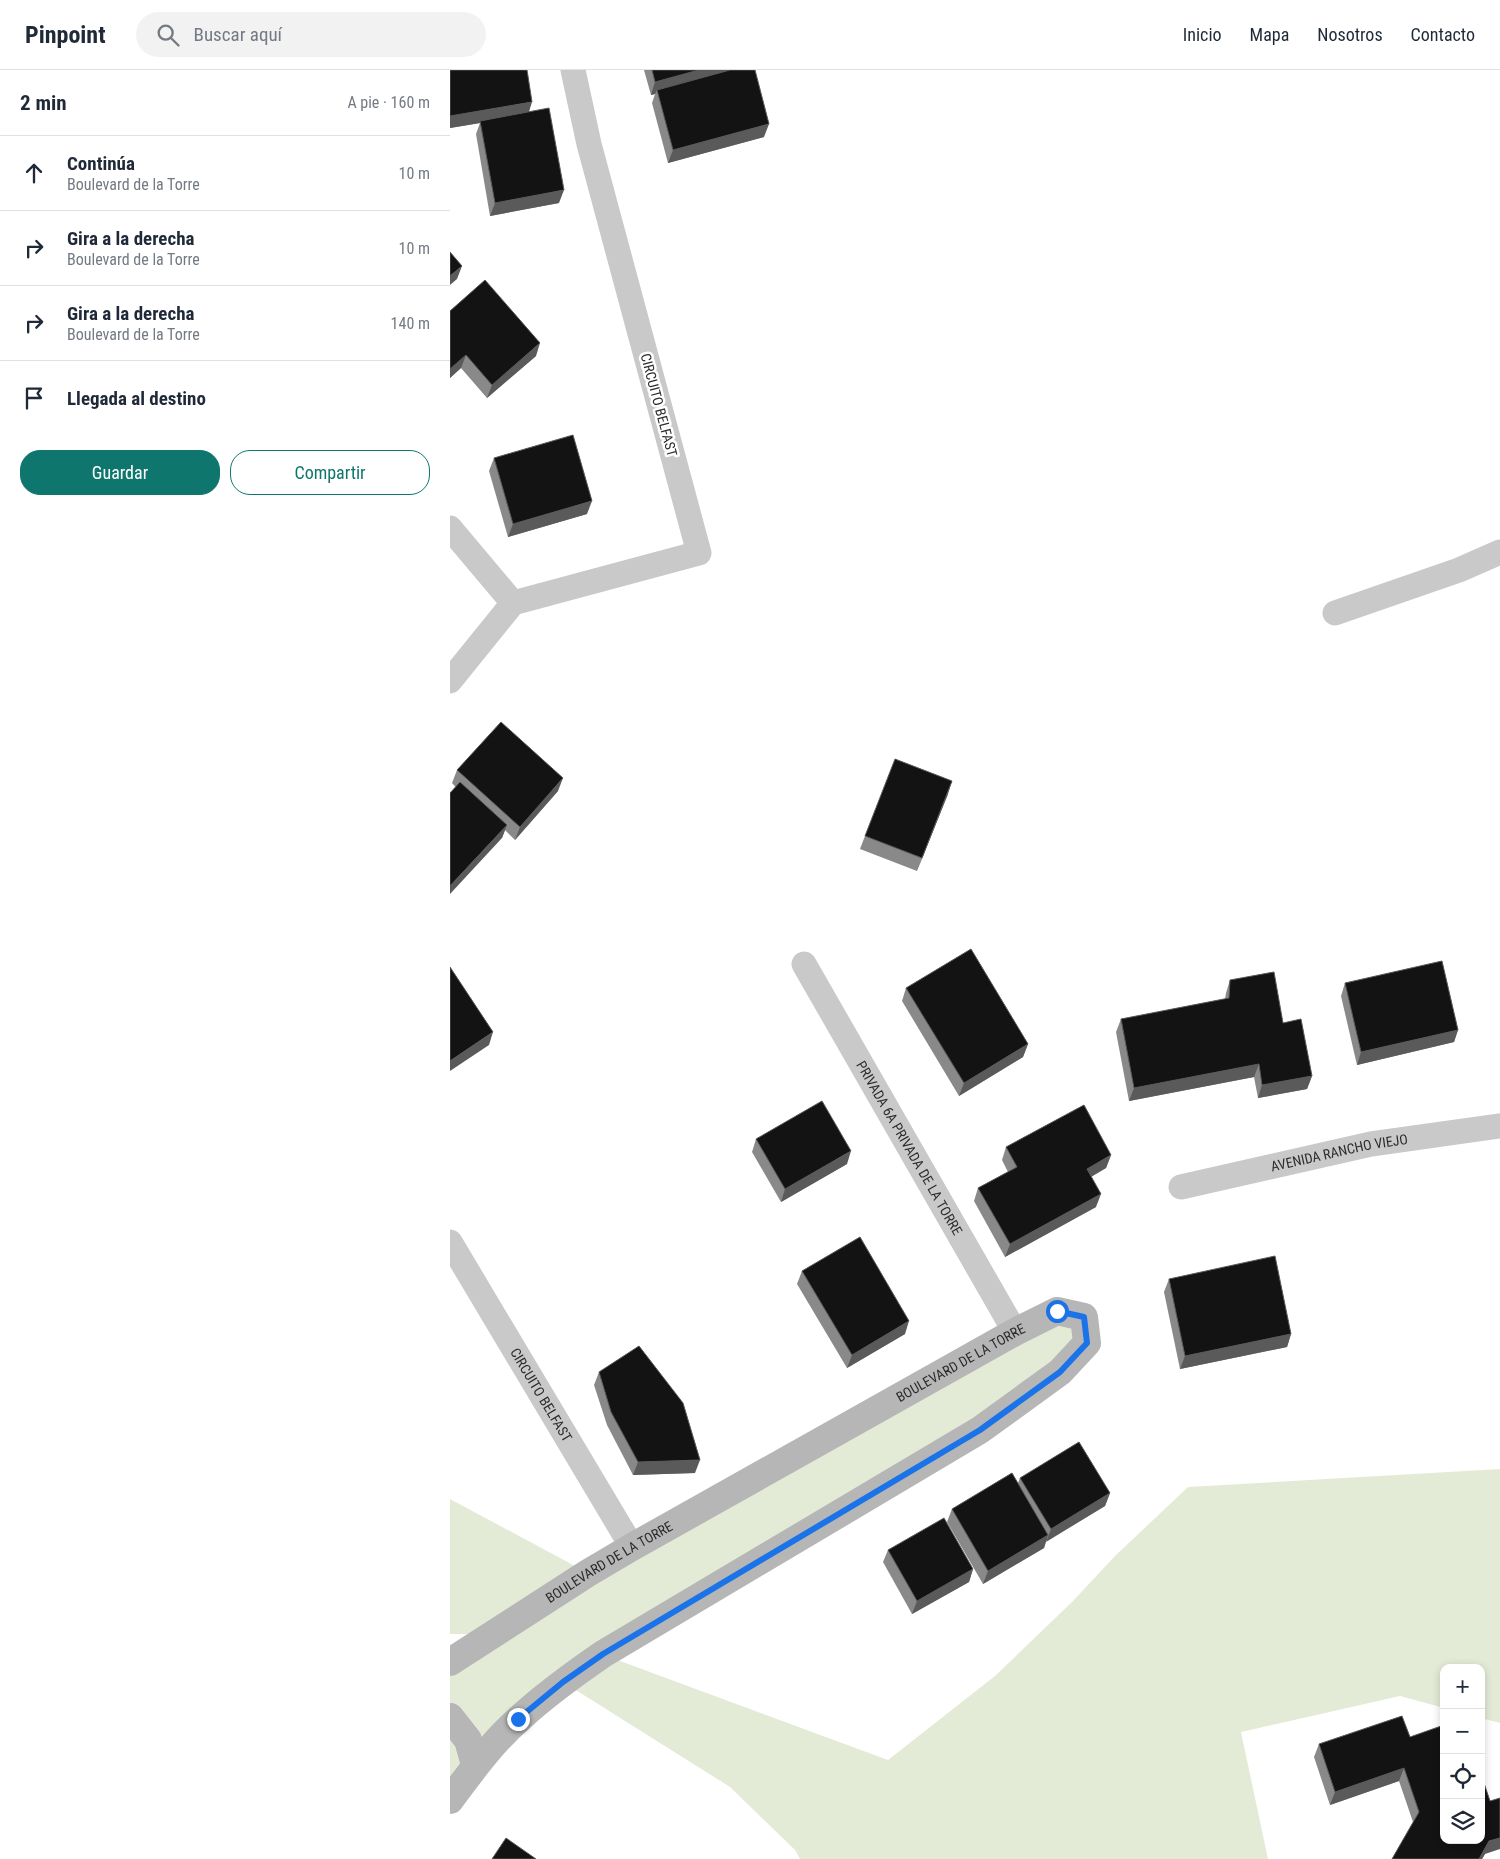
<!DOCTYPE html>
<html lang="es">
<meta charset="utf-8">
<style>
body{margin:0;font-family:"Roboto Condensed",sans-serif;background:#f2f2f3;color:#1f2937}
.controls{position:absolute;right:15px;bottom:15px;display:grid;overflow:hidden;border-radius:10px;box-shadow:0 2px 8px #0003}
.controls button{width:45px;height:45px;display:grid;place-items:center;padding:0;border:0;border-bottom:1px solid #e0e1e3;background:#fff;color:#1f2937;font:25px sans-serif}
.stop{position:absolute;width:15px;height:15px;margin:-11px;border:4px solid #1a73e8;border-radius:50%;background:#fff}
.stop.end{background:#1a73e8;border-color:#fff;box-shadow:0 1px 5px #0008}
.list{margin:0;padding:0;list-style:none}
h2{display:flex;justify-content:space-between;align-items:center;height:65px;margin:0;padding:0 20px;font-size:21px}
h2 small{font-size:16px;font-weight:400;color:#747a83}
.list li{display:grid;grid-template-columns:32px 1fr auto;gap:15px;align-items:center;box-sizing:border-box;height:75px;padding:0 20px;border-top:1px solid #e0e1e3}
.list b{display:block;font-size:19px;white-space:nowrap}
.list p{margin:0;font-size:16px;white-space:nowrap;color:#747a83}
.list em{font-size:16px;font-style:normal;color:#747a83}
.actions{display:flex;gap:10px;padding:15px 20px}
.actions a{flex:1;padding:11px 0;border:1px solid #0f766e;border-radius:20px;text-align:center;font-size:18px;color:#0f766e}
.actions .main{background:#0f766e;color:#fff}
.icon{flex:none;width:28px;height:28px;fill:none;stroke:currentColor;stroke-width:2;stroke-linecap:round;stroke-linejoin:round}
.map{position:relative;flex:none;width:1050px;height:1789px;overflow:hidden}
header{display:flex;align-items:center;gap:30px;box-sizing:border-box;height:70px;padding:0 25px;background:#fff;border-bottom:1px solid #e0e1e3}
header strong{font-size:24px}
nav{display:flex;gap:28px;margin-inline-start:auto;font-size:18px}
.search{width:350px;height:45px;background:#f2f2f3;display:flex;align-items:center;gap:12px;box-sizing:border-box;padding:0 18px;border-radius:28px;color:#747a83;font-size:19px}
main{display:flex}
aside{flex:1;background:#fff}
.map>svg:first-child{display:block}
.green{fill:#e3ebd7}
.lines{fill:none;stroke-linecap:round;stroke-linejoin:round}
.street{stroke:#c9c9c9;stroke-width:25}
.secondary{stroke:#b6b6b6;stroke-width:28}
.wall{fill:#898989}
.shaded-wall{fill:#5a5a5a}
.building{fill:#131313;stroke:#5a5a5a}
.route{stroke:#1a73e8;stroke-width:6}
.labels{text-anchor:middle;dominant-baseline:central;stroke-width:5;stroke-linejoin:round;paint-order:stroke}
.street-label{font-size:14px;fill:#2c2c2c;stroke:#fff}
</style>
<header>
<strong>Pinpoint</strong>
<div class="search"><svg class="icon" aria-label="search" viewBox="0 0 24 24"><circle cx="10" cy="10" r="6"/><path d="M15 15l6 6"/></svg>Buscar aquí</div>
<nav><a>Inicio</a><a>Mapa</a><a>Nosotros</a><a>Contacto</a></nav>
</header>
<main>
<aside>
<h2>2 min<small>A pie · 160 m</small></h2>
<ul class="list">
<li><svg class="icon" aria-label="ahead" viewBox="0 0 24 24"><path d="M12 20V5M6 11l6-6 6 6"/></svg><div><b>Continúa</b><p>Boulevard de la Torre</p></div><em>10 m</em></li>
<li><svg class="icon" aria-label="right" viewBox="0 0 24 24"><path d="M7 20v-9h11M14 6l5 5-5 5"/></svg><div><b>Gira a la derecha</b><p>Boulevard de la Torre</p></div><em>10 m</em></li>
<li><svg class="icon" aria-label="right" viewBox="0 0 24 24"><path d="M7 20v-9h11M14 6l5 5-5 5"/></svg><div><b>Gira a la derecha</b><p>Boulevard de la Torre</p></div><em>140 m</em></li>
<li><svg class="icon" aria-label="arrive" viewBox="0 0 24 24"><path d="M6 21V4h12l-3 4 3 4H6"/></svg><div><b>Llegada al destino</b></div></li>
</ul>
<div class="actions"><a class="main">Guardar</a><a>Compartir</a></div>
</aside>
<div class="map">
<svg width="1050" height="1789" viewBox="0 0 1050 1789">
<rect width="100%" height="100%" fill="#fff"/>
<path class="green" d="M634 1247 610 1302 154 1585 438 1690 545 1606 623 1531 665 1486 738 1417 1050 1399V1653L1031 1648V1598H994V1638L950 1626 791 1662 818 1789H350L345 1780 280 1717 113 1612 0 1730V1592L40 1564H0V1429L138 1503 565 1262Z"/>
<g class="lines">
<g class="street">
<path d="M0 458 63 533"/>
<path d="M885 543 1009 500 1050 482"/>
<path d="M0 611 63 533 249 483 139 74 123 0"/>
<path id="s1" d="M354 894 565 1262"/>
<path id="s2" d="M731 1117 921 1074 1050 1056"/>
<path id="s3" d="M0 1172 182 1477"/>
</g>
<g class="secondary">
<path id="s4" d="M0 1592 138 1503 182 1477 565 1262 607 1241 634 1247 637 1273 610 1302 530 1360 153 1584C124 1604 96 1624 70 1648 43 1671 21 1702 0 1730"/>
<path d="M0 1647 18 1670 25 1695"/>
</g>
</g>
<g class="wall">
<path d="M0 0 79 42 109 133 40 146 26 64 30 53 0 58Z"/>
<path d="M194 0H305L314 67 218 93 202 33 205 24 201 25Z"/>
<path d="M0 241 86 286 37 328 11 298 0 308Z"/>
<path d="M44 388 137 444 58 467 39 401Z"/>
<path d="M7 700 108 721 65 770 55 760 52 768 2 713Z"/>
<path d="M498 724 467 801 410 779 415 766Z"/>
<path d="M780 910 833 953 862 1006 857 1019 808 1028 804 1007 679 1031 666 962 671 949 775 929 776 923Z"/>
<path d="M895 913 1008 960 1004 972 907 995 891 926Z"/>
<path d="M456 918 578 974 573 987 509 1026 452 931Z"/>
<path d="M306 1069 397 1094 331 1132 302 1082Z"/>
<path d="M556 1077 661 1085 656 1098 641 1107 646 1137 555 1187 524 1131 528 1118 558 1102 552 1090Z"/>
<path d="M352 1201 455 1264 397 1298 347 1214Z"/>
<path d="M719 1209 841 1264 837 1277 730 1299 714 1222Z"/>
<path d="M149 1302 245 1403 183 1405 157 1355 144 1315Z"/>
<path d="M570 1408 660 1423 655 1436 596 1471 594 1478 533 1514 497 1452 502 1439 568 1413Z"/>
<path d="M438 1480 523 1499 519 1512 462 1544 433 1492Z"/>
<path d="M960 1667 1035 1784 1032 1789H942L963 1752 949 1711 880 1735 864 1687 869 1674Z"/>
</g>
<g class="shaded-wall">
<path d="M249 0H292L207 20 205 24 201 25 205 12Z"/>
<path d="M82 32 78 45 30 51V53L0 58V46Z"/>
<path d="M319 54 314 67 218 93 223 80Z"/>
<path d="M114 120 109 133 40 146 45 133Z"/>
<path d="M12 196 7 209 0 215V206Z"/>
<path d="M90 273 86 286 37 328 42 315Z"/>
<path d="M16 285 11 298 0 308V299Z"/>
<path d="M142 431 137 444 58 467 63 454Z"/>
<path d="M113 708 108 721 65 770 70 757Z"/>
<path d="M502 711 498 724 467 801 472 788Z"/>
<path d="M57 755 52 768 0 824V816Z"/>
<path d="M1008 960 1004 972 907 995 911 982Z"/>
<path d="M43 962 39 975 0 1001V991Z"/>
<path d="M578 974 573 987 509 1026 514 1013Z"/>
<path d="M809 994 804 1007 679 1031 684 1018Z"/>
<path d="M862 1006 857 1019 808 1028 812 1015Z"/>
<path d="M401 1081 397 1094 331 1132 335 1119Z"/>
<path d="M661 1085 656 1098 632 1112 637 1099Z"/>
<path d="M651 1124 646 1137 555 1187 560 1174Z"/>
<path d="M459 1251 455 1264 397 1298 402 1285Z"/>
<path d="M841 1264 837 1277 730 1299 735 1286Z"/>
<path d="M250 1390 245 1403 183 1405 188 1392Z"/>
<path d="M660 1423 655 1436 596 1472 601 1459Z"/>
<path d="M598 1465 594 1478 533 1514 538 1501Z"/>
<path d="M523 1499 519 1512 462 1544 467 1531Z"/>
<path d="M954 1698 949 1711 880 1735 885 1722Z"/>
<path d="M1050 1768V1779L1035 1784 1032 1789H1029L1039 1771Z"/>
</g>
<g class="building">
<path d="M0 0H77L82 32 0 46Z"/>
<path d="M202 0H249L205 12Z"/>
<path d="M280 0H305L319 54 223 80 207 20Z"/>
<path d="M99 38 114 120 45 133 30 51Z"/>
<path d="M0 182 12 196 0 206Z"/>
<path d="M35 210 90 273 42 315 16 285 0 299V241Z"/>
<path d="M123 365 142 431 63 454 44 388Z"/>
<path d="M51 652 113 708 70 757 7 700Z"/>
<path d="M445 689 502 711 472 788 415 766Z"/>
<path d="M10 712 57 755 0 816V723Z"/>
<path d="M521 879 578 974 514 1013 456 918Z"/>
<path d="M992 891 1008 960 911 982 895 913Z"/>
<path d="M0 897 43 962 0 991Z"/>
<path d="M824 902 833 953 851 949 862 1006 812 1015 809 994 684 1018 671 949 779 928 780 910Z"/>
<path d="M372 1031 401 1081 335 1119 306 1069Z"/>
<path d="M634 1035 661 1085 637 1099 651 1124 560 1174 528 1118 567 1097 556 1077Z"/>
<path d="M410 1167 459 1251 402 1285 352 1201Z"/>
<path d="M825 1186 841 1264 735 1286 719 1209Z"/>
<path d="M189 1276 233 1333 250 1390 188 1392 161 1342 149 1302Z"/>
<path d="M629 1372 660 1423 601 1459 570 1408Z"/>
<path d="M562 1403 598 1465 538 1501 502 1439Z"/>
<path d="M494 1448 523 1499 467 1531 438 1480Z"/>
<path d="M952 1646 960 1667 994 1655V1770H1031V1704L1040 1731 1050 1728V1768L1039 1771 1029 1789H942L969 1742 954 1698 885 1722 869 1674Z"/>
<path d="M56 1768 86 1789H42Z"/>
</g>
<g class="lines">
<path class="route" d="M68 1649 113 1612 153 1584 530 1360 610 1302 637 1273 634 1247 607 1241"/>
</g>
<g class="labels">
<g class="street-label">
<text transform="translate(209 335) rotate(75)">CIRCUITO BELFAST</text>
<text stroke="none"><textPath href="#s1" startOffset="212">PRIVADA 6A PRIVADA DE LA TORRE</textPath></text>
<text stroke="none"><textPath href="#s2" startOffset="162">AVENIDA RANCHO VIEJO</textPath></text>
<text stroke="none"><textPath href="#s4" startOffset="592">BOULEVARD DE LA TORRE</textPath></text>
<text stroke="none"><textPath href="#s3" startOffset="178">CIRCUITO BELFAST</textPath></text>
<text stroke="none"><textPath href="#s4" startOffset="188">BOULEVARD DE LA TORRE</textPath></text>
</g>
</g>
</svg>
<div class="controls">
<button>+</button>
<button>−</button>
<button><svg class="icon" aria-label="locate" viewBox="0 0 24 24"><circle cx="12" cy="12" r="6"/><path d="M12 2v4M12 18v4M2 12h4M18 12h4"/></svg></button>
<button><svg class="icon" aria-label="layers" viewBox="0 0 24 24"><path d="M12 4l9 5-9 5-9-5zM3 14l9 5 9-5"/></svg></button>
</div>
<div class="stop" style="left:607px;top:1241px"></div>
<div class="stop end" style="left:68px;top:1649px"></div>
</div>
</main>
